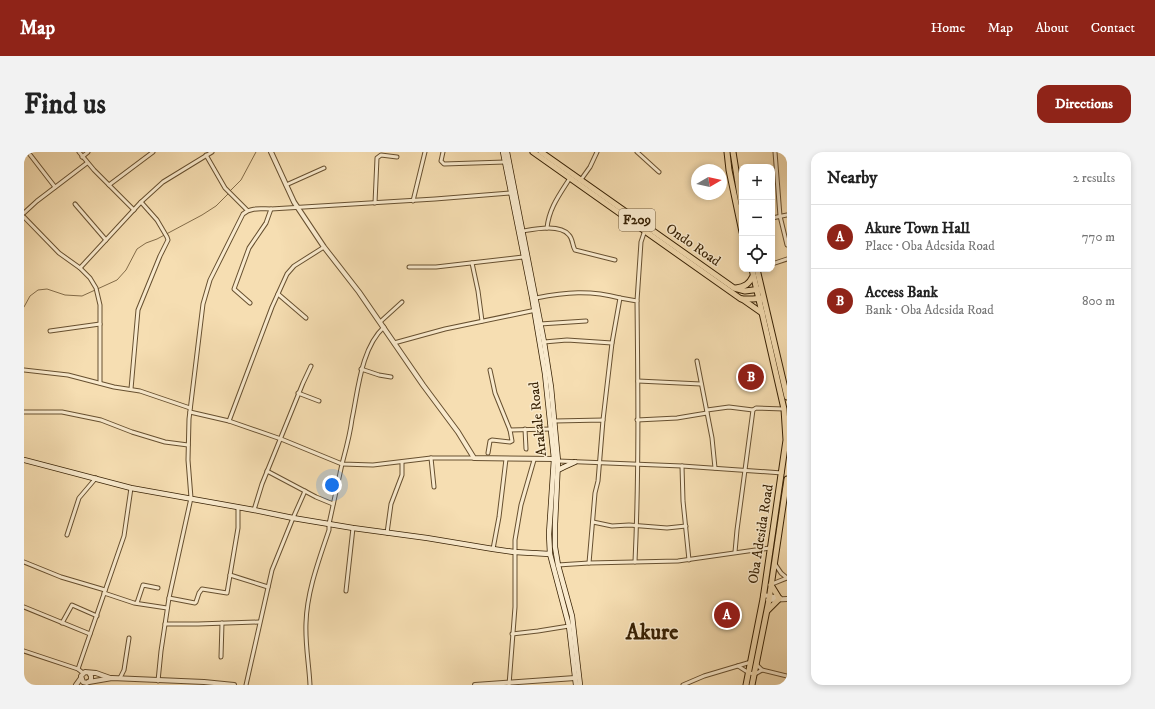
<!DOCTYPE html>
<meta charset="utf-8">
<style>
body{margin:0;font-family:"IM FELL DW Pica",serif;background:#f2f2f2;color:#222}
.controls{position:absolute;right:12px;top:12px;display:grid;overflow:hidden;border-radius:8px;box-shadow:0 2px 6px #0003}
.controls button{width:36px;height:36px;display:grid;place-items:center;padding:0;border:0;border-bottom:1px solid #e0e0e0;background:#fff;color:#222;font:20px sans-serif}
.compass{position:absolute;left:667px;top:12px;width:36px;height:36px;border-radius:50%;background:#fff;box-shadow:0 2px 6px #0003;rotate:81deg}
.you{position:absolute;left:308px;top:333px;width:14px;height:14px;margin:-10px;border:3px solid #fff;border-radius:50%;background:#1a73e8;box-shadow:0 0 0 6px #1a73e833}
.badge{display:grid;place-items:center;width:26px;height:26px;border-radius:50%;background:#8f2418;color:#fff;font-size:13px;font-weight:700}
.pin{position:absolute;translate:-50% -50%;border:2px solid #fff;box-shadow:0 1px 4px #0006}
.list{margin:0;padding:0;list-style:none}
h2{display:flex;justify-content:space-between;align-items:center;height:52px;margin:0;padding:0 16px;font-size:17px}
h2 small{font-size:13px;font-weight:400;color:#767676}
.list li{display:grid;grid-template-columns:26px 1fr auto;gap:12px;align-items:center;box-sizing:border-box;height:64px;padding:0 16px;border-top:1px solid #e0e0e0}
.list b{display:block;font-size:15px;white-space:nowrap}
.list p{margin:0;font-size:13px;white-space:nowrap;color:#767676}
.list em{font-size:13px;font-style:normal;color:#767676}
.icon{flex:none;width:22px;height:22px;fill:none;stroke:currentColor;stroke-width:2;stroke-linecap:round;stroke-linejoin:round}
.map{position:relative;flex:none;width:763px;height:533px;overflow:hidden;border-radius:12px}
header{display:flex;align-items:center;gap:24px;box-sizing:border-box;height:56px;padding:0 20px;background:#8f2418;color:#fff}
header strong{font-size:19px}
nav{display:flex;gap:22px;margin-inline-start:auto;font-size:14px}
.intro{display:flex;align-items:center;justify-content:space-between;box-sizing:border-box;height:96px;padding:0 24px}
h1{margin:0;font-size:28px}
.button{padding:10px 18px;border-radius:12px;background:#8f2418;color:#fff;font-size:14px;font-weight:700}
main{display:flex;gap:24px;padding:0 24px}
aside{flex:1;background:#fff;border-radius:12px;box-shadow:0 2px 6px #0003}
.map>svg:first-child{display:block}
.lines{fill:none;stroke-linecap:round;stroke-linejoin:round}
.stream{stroke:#836c49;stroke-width:1}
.minor-casing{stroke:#675030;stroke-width:5}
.tertiary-casing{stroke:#675030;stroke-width:6}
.secondary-casing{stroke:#372104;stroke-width:6}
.primary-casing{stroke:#372104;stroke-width:7}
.minor{stroke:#f9eacd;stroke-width:3}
.tertiary{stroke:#f9eacd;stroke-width:4}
.secondary{stroke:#f9eacd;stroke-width:4.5}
.primary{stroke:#f6deb2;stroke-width:5}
.labels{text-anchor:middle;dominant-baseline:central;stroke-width:3;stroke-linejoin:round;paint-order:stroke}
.shield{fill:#f9eacd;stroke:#715d40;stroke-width:1}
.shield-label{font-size:13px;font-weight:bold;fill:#372104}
.street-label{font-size:14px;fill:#372104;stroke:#f9eacd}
.town-label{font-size:22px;font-weight:bold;fill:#372104;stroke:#f9eacd}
</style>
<header>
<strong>Map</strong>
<nav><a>Home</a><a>Map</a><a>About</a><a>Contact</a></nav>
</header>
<div class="intro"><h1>Find us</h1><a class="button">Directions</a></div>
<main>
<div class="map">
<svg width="763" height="533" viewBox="0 0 763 533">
<rect width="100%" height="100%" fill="#f6deb2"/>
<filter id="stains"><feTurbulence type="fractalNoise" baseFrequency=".005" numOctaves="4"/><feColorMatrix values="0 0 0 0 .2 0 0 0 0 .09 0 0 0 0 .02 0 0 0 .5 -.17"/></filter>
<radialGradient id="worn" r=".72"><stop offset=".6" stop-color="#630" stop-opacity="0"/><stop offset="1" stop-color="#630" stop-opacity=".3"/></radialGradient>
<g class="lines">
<g class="stream">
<path d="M206 39 217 28 232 0"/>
<path d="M0 155 6 144 14 138 23 137 41 143 58 144 93 128 102 118 113 97 122 91 133 87 178 63 192 54 204 42"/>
</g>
<defs>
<g id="minor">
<path d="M4 0 31 35"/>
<path d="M55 0 70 18 110 58"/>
<path d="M419 0 417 9 420 12 481 10"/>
<path d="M613 0 635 20"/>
<path d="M751 0 756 64 763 93"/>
<path d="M182 3 201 36 223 58"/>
<path d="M58 5 64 0"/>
<path d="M556 29 566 15 573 0"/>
<path d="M85 33 129 0"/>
<path d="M262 33 300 16"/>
<path d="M389 49 401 0"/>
<path d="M351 51 353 6 357 3 373 5"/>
<path d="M51 52 82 88"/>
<path d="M0 61 13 49 63 11"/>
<path d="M0 65 35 101 56 116 66 126 72 136 76 153V231"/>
<path d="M748 66 763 63"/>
<path d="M523 76C525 56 536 42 546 26"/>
<path d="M499 79C511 77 536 72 545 83 549 87 548 93 551 98L591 108"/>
<path d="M448 111 454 139 458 169"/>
<path d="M748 112 763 107"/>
<path d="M385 115H412L499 105"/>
<path d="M56 116 117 50 139 30 188 0"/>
<path d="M254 142 282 166"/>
<path d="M512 146C542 140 566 138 596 146L588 191 579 268"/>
<path d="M596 146 613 149C614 236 615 323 611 410"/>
<path d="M613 149 617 90 621 78"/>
<path d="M226 151 210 137 225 96 242 71 247 57"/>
<path d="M356 170 378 150"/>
<path d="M516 172 562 169"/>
<path d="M360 175C337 196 334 239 328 267 326 283 322 297 318 312L349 313 407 306H450"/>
<path d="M26 179 76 172"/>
<path d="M520 190 543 188 588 191"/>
<path d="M370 191 421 177 512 158"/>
<path d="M673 209 688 286 691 316"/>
<path d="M337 217 355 223 367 225"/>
<path d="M0 218 44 223 90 235 116 239 166 256"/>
<path d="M466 218 471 241 486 278 527 277"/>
<path d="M614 229 677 232"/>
<path d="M107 237 114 158 136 104 144 88 143 85 133 68 117 50"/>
<path d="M274 241 295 249"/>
<path d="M683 258 705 255 729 258"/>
<path d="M0 260H38L77 268 108 280 141 290 164 293"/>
<path d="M166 260 205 269 257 287 318 312 305 372V378C295 408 283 439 282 471 281 492 285 512 286 533"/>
<path d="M613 268 653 266 683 261"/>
<path d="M205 269 248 155 263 122 270 114 300 95"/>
<path d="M531 269 579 268 574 329 571 341 565 411"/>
<path d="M501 277 502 297"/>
<path d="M464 301 466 289 468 288 486 290 488 289 486 278"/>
<path d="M407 306 410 335"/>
<path d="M534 309 658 314 758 321"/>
<path d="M658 314 659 349 665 408"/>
<path d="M243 319 292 345 309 352"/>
<path d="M230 358 238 332 279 231 287 214"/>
<path d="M569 370 588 374 605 373 643 376 662 374"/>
<path d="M363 381 367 352 378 323V310"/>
<path d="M43 383 55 346 72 326"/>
<path d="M469 397 475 365 482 307"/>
<path d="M711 400 713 378 729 258 732 256 760 257"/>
<path d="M0 410 37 425 81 438"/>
<path d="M751 412 757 421 763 426"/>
<path d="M534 413 565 411 654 409 746 396"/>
<path d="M206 423 244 435"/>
<path d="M748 432 763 426"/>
<path d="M322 439 329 376"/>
<path d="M80 441 110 451 143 456"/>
<path d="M145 446 171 451 172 450 175 441 178 437 203 441 214 376V355"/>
<path d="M113 451 119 433 134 436"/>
<path d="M0 455 66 482"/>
<path d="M38 471 48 453 73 464"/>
<path d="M141 472H174L235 470"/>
<path d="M488 482 514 479 545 474"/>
<path d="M0 499 54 517 59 521"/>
<path d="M197 505 198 471"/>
<path d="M732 512 738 518 763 524"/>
<path d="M714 514 725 521 731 522 738 518"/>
<path d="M54 517 100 384 107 336"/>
<path d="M96 526 100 518 105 486"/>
<path d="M134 529 137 499 145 446 167 346 164 308 165 267 179 152 186 128 219 62C227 55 237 57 247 57L411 47 486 41"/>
<path d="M222 533 248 418 269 366 281 339"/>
<path d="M485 533 491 455V388L497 353 510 308"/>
<path d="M659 533 680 524 727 510"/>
</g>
<g id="tertiary">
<path d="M247 0 270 50 300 95 335 140 399 233 434 280 450 306 530 307"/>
<path d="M739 443 756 446"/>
<path d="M744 448 763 447"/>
<path d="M65 521 67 524V528L63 531 59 530 57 524 61 520 72 521 86 526"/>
<path d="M65 530 88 526 180 530 210 533"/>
<path d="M52 533 57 526"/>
<path d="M451 533 551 526"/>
</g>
<g id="secondary">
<path d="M479 0 508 145 521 222 530 307 525 382 526 402 545 474 552 533"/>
<path d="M483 0 520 190 527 235 534 309 531 372V395L534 413 548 464 556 533"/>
<path d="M0 308 107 336 230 358 269 366 329 376 403 386 469 397 490 400 526 402"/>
<path d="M534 318 540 315 551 310"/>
</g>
<g id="primary">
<path d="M509 0 717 147H729L739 146"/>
<path d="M517 0 710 136 721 139 737 137"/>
<path d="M703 0 705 18 718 80"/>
<path d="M709 0 718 56"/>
<path d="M733 117 763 245"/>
<path d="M712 136C721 135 725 132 729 124"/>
<path d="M718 147 738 161"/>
<path d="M747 433 755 446"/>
<path d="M744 458 754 448"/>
<path d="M722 533 739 447 762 288 760 257 728 117"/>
<path d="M728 533 745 448 763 327"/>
</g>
</defs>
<use href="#minor" class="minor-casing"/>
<use href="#tertiary" class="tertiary-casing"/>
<use href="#secondary" class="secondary-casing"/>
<use href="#primary" class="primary-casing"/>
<use href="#minor" class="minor"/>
<use href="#tertiary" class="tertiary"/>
<use href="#secondary" class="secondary"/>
<use href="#primary" class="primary"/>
</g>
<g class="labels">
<rect class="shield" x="595" y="57" width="36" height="22" rx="3"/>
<g class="shield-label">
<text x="613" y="68">F209</text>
</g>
<g class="street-label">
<text transform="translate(669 93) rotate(35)">Ondo Road</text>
<text transform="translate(514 267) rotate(-96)">Arakale Road</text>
<text transform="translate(737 382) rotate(-81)">Oba Adesida Road</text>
</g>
<g class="town-label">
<text x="628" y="480">Akure</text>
</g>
</g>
<rect width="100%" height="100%" filter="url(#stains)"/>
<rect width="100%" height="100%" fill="url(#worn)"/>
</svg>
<div class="controls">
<button>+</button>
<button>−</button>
<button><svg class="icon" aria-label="locate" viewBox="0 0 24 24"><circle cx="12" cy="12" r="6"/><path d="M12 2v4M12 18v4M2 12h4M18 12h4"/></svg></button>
</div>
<svg class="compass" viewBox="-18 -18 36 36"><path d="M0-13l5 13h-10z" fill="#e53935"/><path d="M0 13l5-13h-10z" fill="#767676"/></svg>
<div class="you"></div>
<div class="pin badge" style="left:703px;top:463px">A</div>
<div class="pin badge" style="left:727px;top:225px">B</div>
</div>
<aside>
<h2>Nearby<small>2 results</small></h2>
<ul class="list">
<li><span class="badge">A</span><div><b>Akure Town Hall</b><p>Place · Oba Adesida Road</p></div><em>770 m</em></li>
<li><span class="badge">B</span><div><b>Access Bank</b><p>Bank · Oba Adesida Road</p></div><em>800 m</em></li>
</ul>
</aside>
</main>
